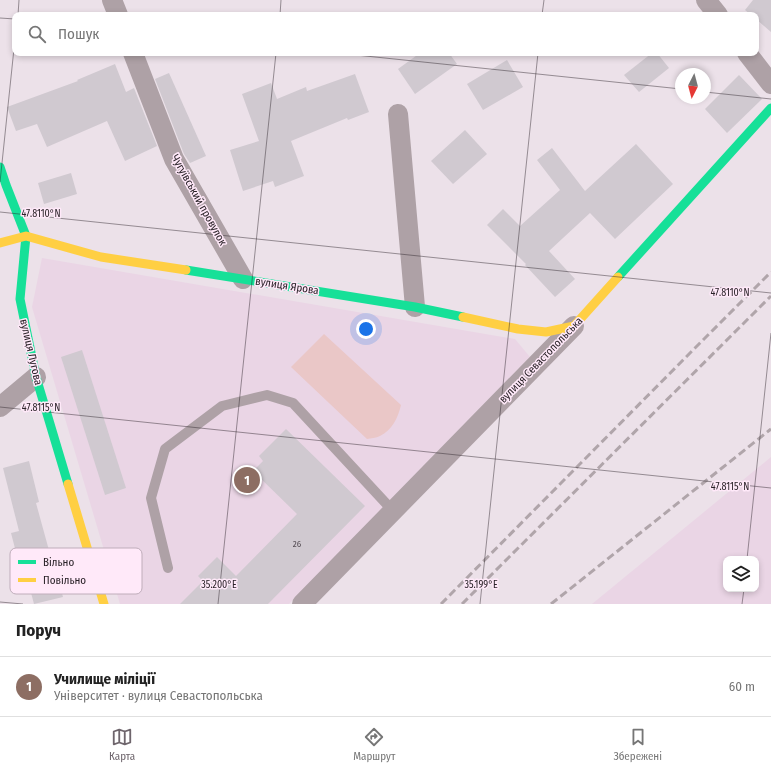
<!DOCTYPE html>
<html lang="uk">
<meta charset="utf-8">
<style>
body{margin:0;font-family:"Fira Sans Condensed",sans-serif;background:#f2f2f2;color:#222}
.controls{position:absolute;right:12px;bottom:12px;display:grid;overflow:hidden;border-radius:8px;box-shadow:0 2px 6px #0003}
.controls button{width:36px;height:36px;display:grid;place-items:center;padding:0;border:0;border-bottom:1px solid #e0e0e0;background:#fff;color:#222;font:20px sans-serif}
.compass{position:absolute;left:675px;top:68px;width:36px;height:36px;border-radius:50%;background:#fff;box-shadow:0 2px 6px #0003;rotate:186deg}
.you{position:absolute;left:366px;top:329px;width:14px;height:14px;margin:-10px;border:3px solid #fff;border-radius:50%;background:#1a73e8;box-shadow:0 0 0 6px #1a73e833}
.badge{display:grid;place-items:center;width:26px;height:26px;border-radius:50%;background:#6e656c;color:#fff;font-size:13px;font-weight:700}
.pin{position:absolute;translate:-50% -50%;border:2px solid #fff;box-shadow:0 1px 4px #0006}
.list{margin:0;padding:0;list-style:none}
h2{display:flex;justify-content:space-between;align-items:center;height:52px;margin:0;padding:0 16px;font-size:17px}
h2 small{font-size:13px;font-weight:400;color:#767676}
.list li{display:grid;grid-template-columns:26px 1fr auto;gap:12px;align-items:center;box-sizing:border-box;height:60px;padding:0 16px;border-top:1px solid #e0e0e0}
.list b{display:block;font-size:15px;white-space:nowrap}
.list p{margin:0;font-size:13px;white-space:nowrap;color:#767676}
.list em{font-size:13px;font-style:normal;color:#767676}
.icon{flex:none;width:22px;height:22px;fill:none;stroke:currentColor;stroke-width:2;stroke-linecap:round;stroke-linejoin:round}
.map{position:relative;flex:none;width:771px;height:604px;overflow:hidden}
.search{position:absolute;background:#fff;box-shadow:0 2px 6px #0003;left:12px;right:12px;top:12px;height:44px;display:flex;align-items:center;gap:10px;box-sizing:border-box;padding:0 14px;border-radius:8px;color:#767676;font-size:15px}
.sheet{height:112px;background:#fff}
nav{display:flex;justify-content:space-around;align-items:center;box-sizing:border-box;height:56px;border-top:1px solid #e0e0e0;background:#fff;font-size:11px;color:#767676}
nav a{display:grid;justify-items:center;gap:2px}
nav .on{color:#6e656c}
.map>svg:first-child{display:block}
.built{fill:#ead5e5;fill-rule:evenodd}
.green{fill:#eac7c7}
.building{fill:#d0c9d0}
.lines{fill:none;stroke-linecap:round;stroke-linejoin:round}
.lane{stroke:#aea1a6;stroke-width:10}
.street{stroke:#aea1a6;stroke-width:20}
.fast{stroke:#16e098;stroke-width:9}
.slow{stroke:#ffcf43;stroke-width:9}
.rail{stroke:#b0a5aa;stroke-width:3;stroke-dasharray:8 4;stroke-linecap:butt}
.ticks{fill:none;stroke:#2a2228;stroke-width:1;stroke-opacity:0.45}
.labels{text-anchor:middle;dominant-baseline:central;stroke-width:3;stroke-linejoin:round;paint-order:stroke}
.number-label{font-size:9px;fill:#564e55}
.street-label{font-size:11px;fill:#2a2228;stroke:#ffe9f9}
.key{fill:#ffe9f9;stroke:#bfadba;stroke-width:1}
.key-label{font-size:11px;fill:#2a2228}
.ticks-label{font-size:10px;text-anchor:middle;fill:#2a2228;stroke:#ffe9f9;stroke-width:3;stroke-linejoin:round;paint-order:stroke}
</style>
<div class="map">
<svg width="771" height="604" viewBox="0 0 771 604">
<rect width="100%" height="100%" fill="#ece1e9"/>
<g class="built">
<path d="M42 258 515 339 530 357 289 604H120L32 307Z"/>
<path d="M771 457V604H592ZM726 559H756V589H726Z"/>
</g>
<path class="green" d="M324 334 401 405C398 418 392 430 380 436 376 438 371 438 367 439L291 367Z"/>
<g class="building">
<path d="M753 0H771V32L756 19V15H751L745 10Z"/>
<path d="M420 53H449L457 64 415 94 398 69Z"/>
<path d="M652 53H657L669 68 639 92 624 75Z"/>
<path d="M507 60 523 87 483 110 467 84Z"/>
<path d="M115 64 126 92 134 88 157 146 125 161 107 121 47 147 37 124 16 131 7 107 78 81 77 80Z"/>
<path d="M169 73 206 156 190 163 184 154 155 79Z"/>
<path d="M355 74 369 112 348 120 347 118 291 141 304 176 275 187 273 181 243 191 230 150 259 141 242 94 271 83 277 99 306 87 307 91Z"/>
<path d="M739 75 762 99 727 133 705 109Z"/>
<path d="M465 130 487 154 453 184 431 161Z"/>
<path d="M636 144 673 184 615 239 590 213 549 251 575 279 555 297 525 265 526 264 487 225 503 209 520 226 560 190 537 160 552 148 585 191Z"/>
<path d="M71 173 77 194 44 204 38 183Z"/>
<path d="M82 350 126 488 105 495 61 357Z"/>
<path d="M286 429 365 506 268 604H180L203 581 198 576 217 557 236 576 297 514 253 471 263 461 259 456Z"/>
<path d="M29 461 39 502 36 503 50 554H52L63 597 34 604 21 555 17 556 11 533 19 531 3 468Z"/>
</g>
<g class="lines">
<path class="lane" d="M168 568 151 498 165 449 222 406 267 395 293 403 393 511"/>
<g class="street">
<path d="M112 0 118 15"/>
<path d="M706 0 718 15"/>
<path d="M133 53 174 159 243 279"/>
<path d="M747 53 771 84"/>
<path d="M398 114 415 307"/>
<path d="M0 407 36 377"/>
<path d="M302 604 574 326"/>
</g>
<g class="fast">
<path d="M0 167 6 185 26 236 20 299 36 377 68 484"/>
<path d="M186 270 415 307 463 317"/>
<path d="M618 277 771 108"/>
</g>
<g class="slow">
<path d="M0 243 26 236 101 257 186 270"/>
<path d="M463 317 518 329 546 332 574 326 618 277"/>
<path d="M68 484 104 604"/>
</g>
<g class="rail">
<path d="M441 604 695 348 771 272"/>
<path d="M462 604 771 296"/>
<path d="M551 604 771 429"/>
</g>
</g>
<path class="ticks" d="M18 15 19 0M280 15 281 0M542 15 544 0M0 18 15 19M337 53 681 89M705 92 771 99M0 182 15 39M0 212 771 293M0 407 771 488M747 559 771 333M0 602 23 604M218 604 276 53M480 604 538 53M742 604 744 589"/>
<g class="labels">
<g class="number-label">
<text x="297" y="544">26</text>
</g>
<g class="street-label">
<text transform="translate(199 200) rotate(61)">Чугуївський провулок</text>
<text transform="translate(287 286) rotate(9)">вулиця Ярова</text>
<text transform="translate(31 352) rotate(77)">вулиця Лугова</text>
<text transform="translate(541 360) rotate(-46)">вулиця Севастопольська</text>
</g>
</g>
<rect x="10" y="548" width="132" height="46" rx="6" class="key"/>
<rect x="18" y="560" width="18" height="4" fill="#16e098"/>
<rect x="18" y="578" width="18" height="4" fill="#ffcf43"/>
<g class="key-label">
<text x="43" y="566">Вільно</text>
<text x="43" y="584">Повільно</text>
</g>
<g class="ticks-label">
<text x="41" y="217">47.8110°N</text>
<text x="730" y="296">47.8110°N</text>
<text x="41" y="411">47.8115°N</text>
<text x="730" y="490">47.8115°N</text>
<text x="219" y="588">35.200°E</text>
<text x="481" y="588">35.199°E</text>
</g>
</svg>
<div class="controls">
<button><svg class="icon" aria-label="layers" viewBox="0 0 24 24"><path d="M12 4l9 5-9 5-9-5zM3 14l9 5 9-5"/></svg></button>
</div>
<svg class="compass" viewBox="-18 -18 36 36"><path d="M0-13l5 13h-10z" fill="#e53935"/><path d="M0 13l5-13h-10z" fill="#767676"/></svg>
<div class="you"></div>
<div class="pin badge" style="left:247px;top:480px;background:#8d6e63">1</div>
<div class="search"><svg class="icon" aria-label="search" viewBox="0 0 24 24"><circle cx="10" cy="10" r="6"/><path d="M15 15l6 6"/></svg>Пошук</div>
</div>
<section class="sheet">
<h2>Поруч<small></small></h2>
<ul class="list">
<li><span class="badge" style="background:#8d6e63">1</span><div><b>Училище міліції</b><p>Університет · вулиця Севастопольська</p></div><em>60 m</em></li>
</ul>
</section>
<nav>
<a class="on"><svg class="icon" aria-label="map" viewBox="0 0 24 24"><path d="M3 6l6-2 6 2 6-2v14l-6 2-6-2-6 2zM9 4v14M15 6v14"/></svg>Карта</a>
<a><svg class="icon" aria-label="directions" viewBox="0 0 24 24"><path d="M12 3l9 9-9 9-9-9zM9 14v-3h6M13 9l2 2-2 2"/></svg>Маршрут</a>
<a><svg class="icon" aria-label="saved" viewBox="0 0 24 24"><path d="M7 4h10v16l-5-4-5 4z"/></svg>Збережені</a>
</nav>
